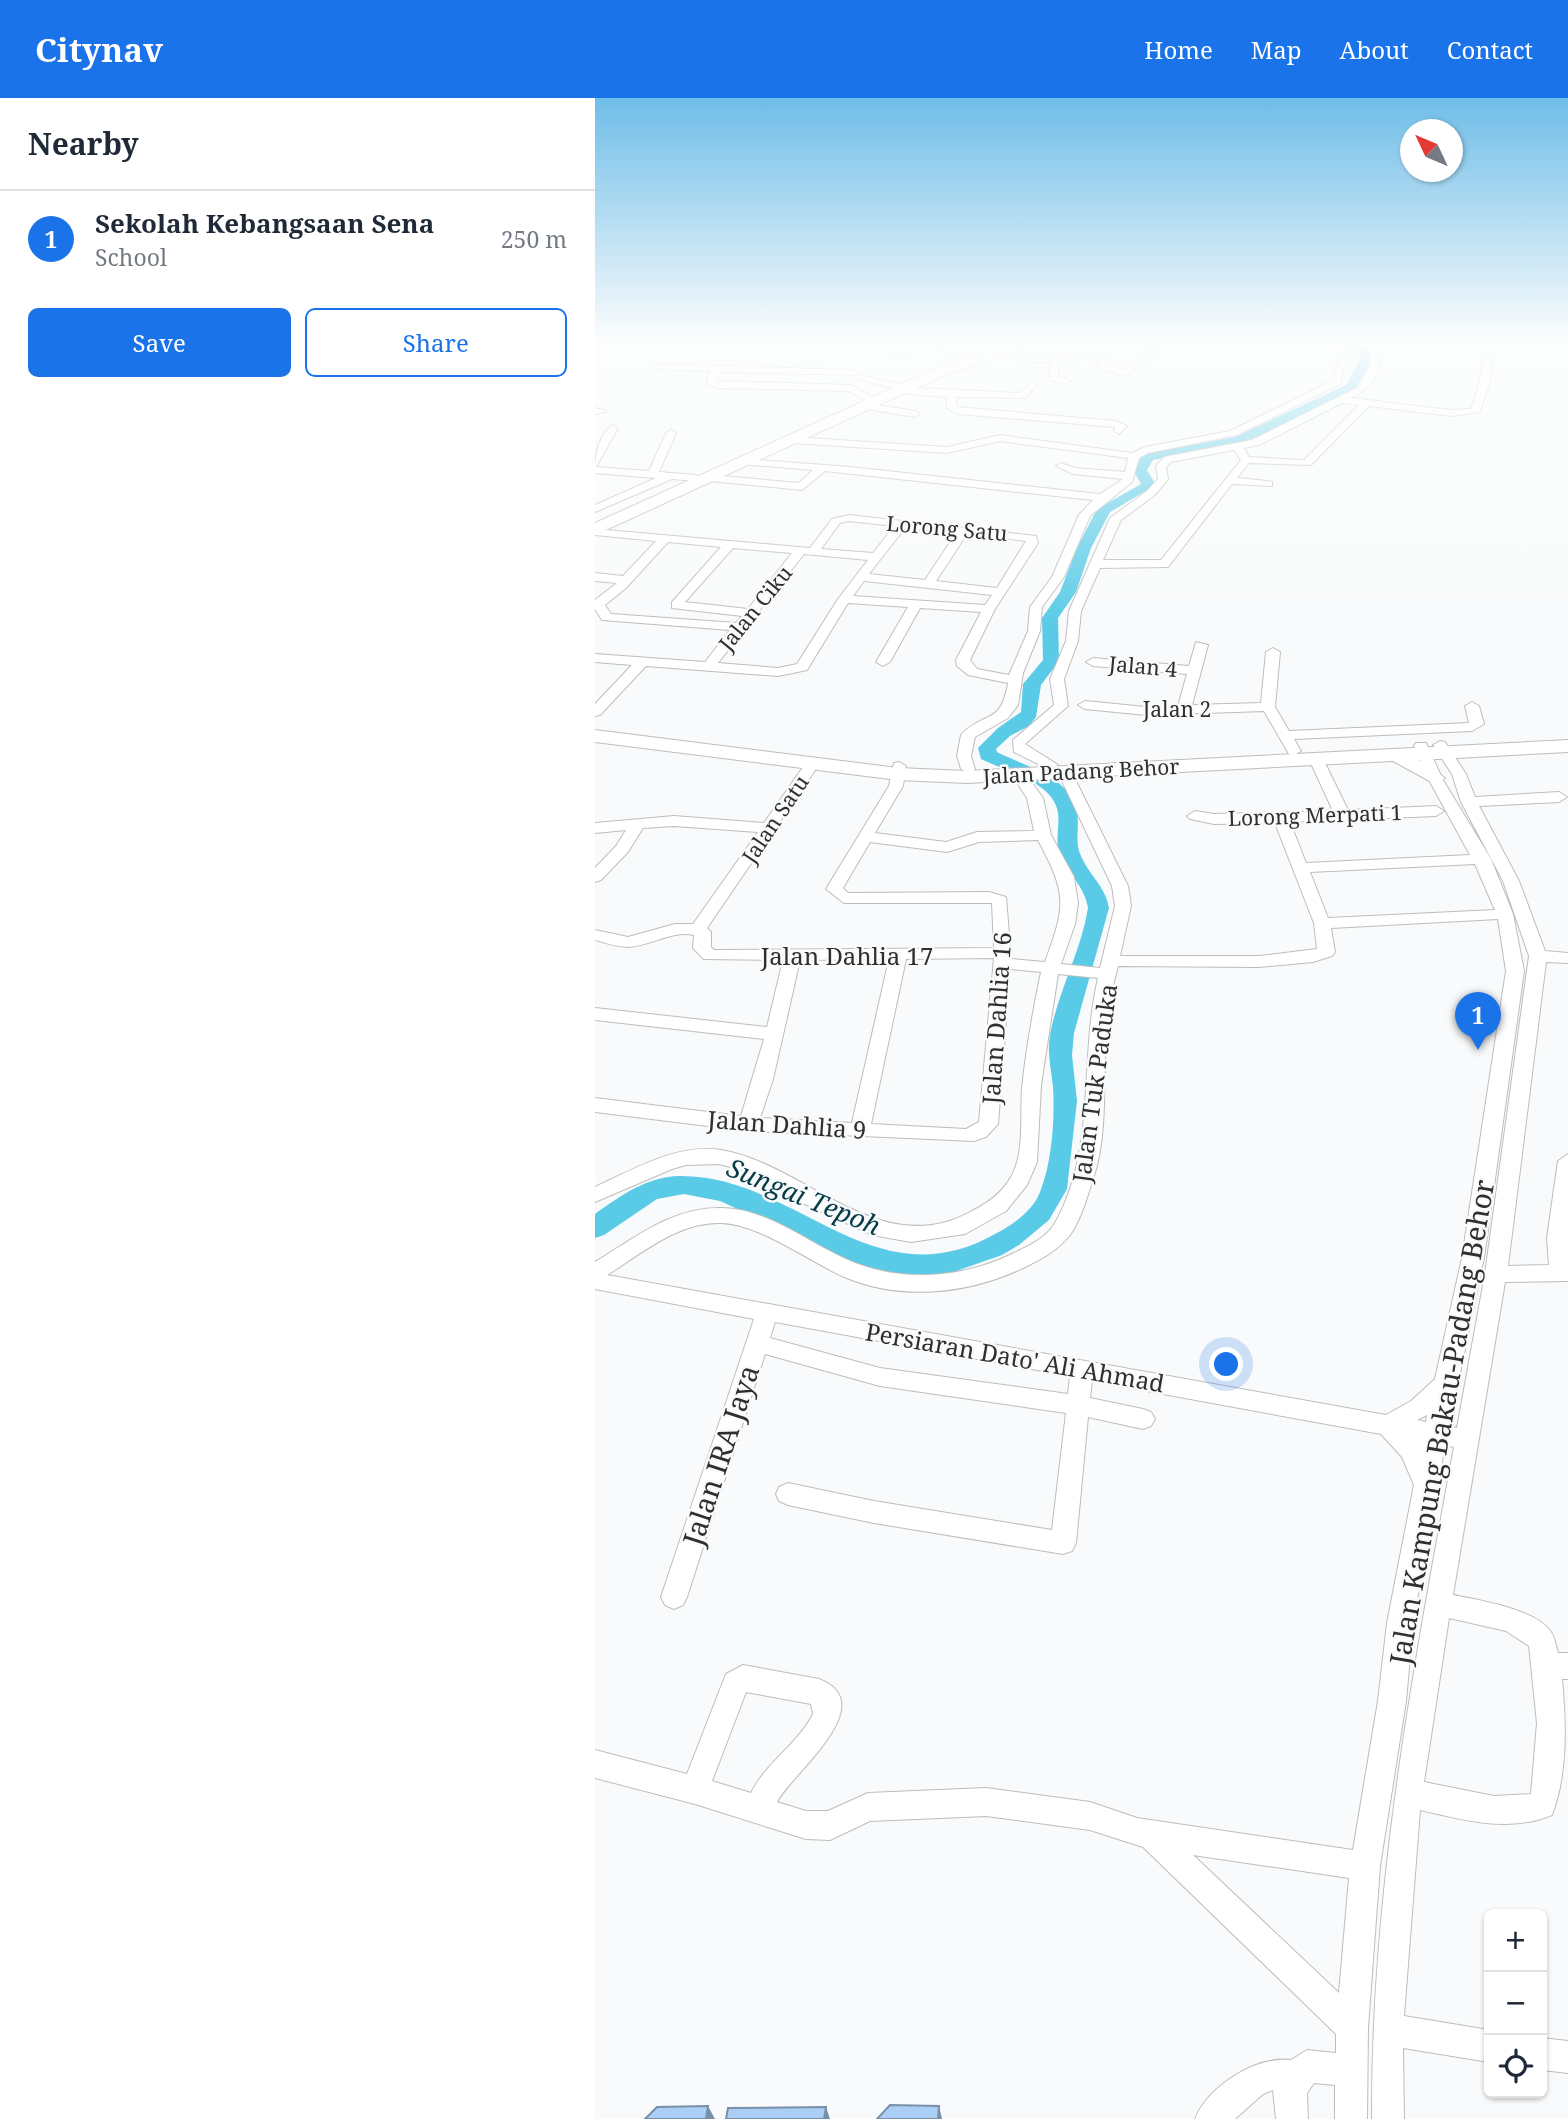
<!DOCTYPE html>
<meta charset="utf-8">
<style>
body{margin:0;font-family:"Noto Serif",serif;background:#f2f2f3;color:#1f2937}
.controls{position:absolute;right:21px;bottom:21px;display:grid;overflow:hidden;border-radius:10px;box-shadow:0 2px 5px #0004}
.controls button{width:63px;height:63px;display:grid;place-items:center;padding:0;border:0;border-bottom:2px solid #e0e1e3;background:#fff;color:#1f2937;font:35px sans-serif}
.compass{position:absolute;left:805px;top:21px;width:63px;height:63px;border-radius:50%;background:#fff;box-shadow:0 2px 5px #0004;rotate:314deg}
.you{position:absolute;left:632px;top:1267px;width:24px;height:24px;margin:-18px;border:5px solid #fff;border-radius:50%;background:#1a73e8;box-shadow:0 0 0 10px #1a73e833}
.badge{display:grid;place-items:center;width:46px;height:46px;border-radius:50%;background:#1a73e8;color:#fff;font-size:23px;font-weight:700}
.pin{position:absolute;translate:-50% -58px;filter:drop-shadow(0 2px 4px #0008)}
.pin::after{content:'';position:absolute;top:37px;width:24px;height:21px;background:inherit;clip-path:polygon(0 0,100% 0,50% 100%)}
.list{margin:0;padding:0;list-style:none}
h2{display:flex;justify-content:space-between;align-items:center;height:91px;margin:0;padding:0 28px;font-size:30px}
h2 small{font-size:23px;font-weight:400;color:#747a83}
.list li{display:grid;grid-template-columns:46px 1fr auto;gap:21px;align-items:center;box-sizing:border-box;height:98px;padding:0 28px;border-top:2px solid #e0e1e3}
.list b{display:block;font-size:26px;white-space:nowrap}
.list p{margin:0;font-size:23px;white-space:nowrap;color:#747a83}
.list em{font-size:23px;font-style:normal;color:#747a83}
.actions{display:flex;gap:14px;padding:21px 28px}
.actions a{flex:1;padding:16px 0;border:2px solid #1a73e8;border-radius:10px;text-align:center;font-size:24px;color:#1a73e8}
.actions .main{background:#1a73e8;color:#fff}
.icon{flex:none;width:38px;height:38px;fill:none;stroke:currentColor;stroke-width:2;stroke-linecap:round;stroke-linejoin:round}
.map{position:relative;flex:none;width:973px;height:2021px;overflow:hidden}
header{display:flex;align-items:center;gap:42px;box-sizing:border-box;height:98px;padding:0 35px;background:#1a73e8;color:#fff}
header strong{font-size:33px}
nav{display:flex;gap:38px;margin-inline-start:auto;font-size:24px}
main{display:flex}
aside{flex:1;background:#fff}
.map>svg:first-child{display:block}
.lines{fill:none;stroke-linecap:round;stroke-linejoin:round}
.river{fill:#5acbe7;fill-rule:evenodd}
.minor-casing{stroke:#bcbdbd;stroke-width:2}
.major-casing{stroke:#bcbdbd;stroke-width:2}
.highway-casing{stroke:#bcbdbd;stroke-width:2}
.minor{fill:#fff;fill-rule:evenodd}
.major{fill:#fff;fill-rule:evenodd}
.highway{fill:#fff;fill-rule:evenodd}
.shaded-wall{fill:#7790ab}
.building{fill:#aacef4;stroke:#7790ab;stroke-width:2}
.labels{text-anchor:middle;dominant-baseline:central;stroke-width:5;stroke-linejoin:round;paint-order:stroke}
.far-street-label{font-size:21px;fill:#2e2f2f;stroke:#f9fafb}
.street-label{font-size:24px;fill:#2e2f2f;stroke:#f9fafb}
.water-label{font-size:26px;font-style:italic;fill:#053c48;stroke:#f9fafb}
.near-street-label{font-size:28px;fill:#2e2f2f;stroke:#f9fafb}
</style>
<header>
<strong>Citynav</strong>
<nav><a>Home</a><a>Map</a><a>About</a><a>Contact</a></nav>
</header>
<main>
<aside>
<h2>Nearby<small></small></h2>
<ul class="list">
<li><span class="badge">1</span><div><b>Sekolah Kebangsaan Sena</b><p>School</p></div><em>250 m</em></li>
</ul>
<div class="actions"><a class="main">Save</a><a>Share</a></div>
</aside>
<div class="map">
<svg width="973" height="2021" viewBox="0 0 973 2021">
<rect width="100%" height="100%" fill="#f9fafb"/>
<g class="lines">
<path class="river" d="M751 245H763L779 257 760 292 649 345 558 362 552 372 561 387 515 414 496 450 481 494 463 520 464 563 446 587 441 619 434 628 415 638 401 651 402 654C429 668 476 679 482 714 485 729 479 743 486 758 494 777 511 789 514 810L479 935 477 957 482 1003 472 1091 454 1122 424 1147 407 1157 353 1176 312 1178 264 1167 125 1103 89 1096 62 1101 9 1137 0 1140V1116C25 1098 53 1078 85 1078 201 1077 278 1205 400 1136 417 1127 438 1113 445 1094 457 1065 460 1020 458 989 456 971 452 955 455 937 463 893 486 854 493 810 490 789 474 777 466 758 459 744 465 730 463 715 459 684 410 673 386 661L383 650 403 630 426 614 428 586 448 562 447 520 465 494 482 450 502 411 546 386 538 372 548 356 640 339 751 287 767 258Z"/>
<defs>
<g id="minor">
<path d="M326 245H338L390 261 385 264 334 249 298 259 293 256Z"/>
<path d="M510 245H520L501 255 509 260 511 268 529 272 553 253 527 245H540L565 252 531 278 504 272 502 263 489 255Z"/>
<path d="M736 245H745L754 251 745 286 642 337 553 355 544 360 537 384 495 418 469 479 447 509 445 533 428 575 423 607 413 620 380 639 376 658 380 671 378 674 373 675 366 671 362 658 366 637C390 612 406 628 413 585L373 577 362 568 361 562 386 514 325 510 295 564 288 568 281 564 313 509 253 505 212 572 183 578 51 568 5 617 0 618V606L37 567 0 564V556L110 564 135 532 7 522 0 511V502L22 485 0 483V475L28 478 61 443 0 437V431L215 450 237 421 254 417 441 438 443 445 400 511 375 562 382 571 414 577 433 533 435 509 457 479 484 417 498 402 230 373 207 392 115 383 110 380 115 377 204 385 218 372 145 366 144 364 149 361 255 369 505 396 528 381 478 376 461 368 466 365 480 370 530 374 533 360 405 343 352 355 197 345 192 342 197 339 352 349 405 337 537 355 550 349 635 333 738 282 745 256ZM254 423 299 428 278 455 226 451 245 425ZM310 430 361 435 330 482 274 476ZM372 436 431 443 402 490 341 483ZM73 444 126 449 77 504V510L147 518 141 525 16 516 10 507 31 490ZM138 450 197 455 153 511 90 504ZM209 456 273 462 243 501 202 566 183 570 123 565ZM269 483 397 497 390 507 258 498Z"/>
<path d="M767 245H776C796 266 777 290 756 300L856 312 876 311 885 283 891 245H899L895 283 885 314 856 318 774 308 716 367 654 365 642 380 673 383 677 384V388L637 386 573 469 505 470 486 513 483 543 469 581 473 608 430 646 463 667 456 671 451 670 419 654 418 642 459 607 455 581 471 543 474 513 515 420 552 393 563 381 561 368 569 359 657 342 764 289 775 268 774 255ZM747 305 764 307 709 362 654 359 649 350 664 347ZM639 352 646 362 566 462H508L526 422 560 397 573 381 571 369 576 364Z"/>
<path d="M410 250 437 258 483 262 463 264V278L476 283 471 286 455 282 454 264H436L407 255Z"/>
<path d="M63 266 261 272 264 277 304 286 305 289 424 295 437 284 442 287 430 300 361 299 362 309 521 323 532 328 524 336 519 333 520 329 362 316 352 310 351 299 304 295 300 291 264 281V277L125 274 121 283 256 287 276 298V302H270L254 293 122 290 111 284 115 273 60 271Z"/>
<path d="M269 305 320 313 325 316 320 319 266 310Z"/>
<path d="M0 310 9 312 11 314 0 316Z"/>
<path d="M18 327 23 330 1 369 54 373 71 335 76 332 81 335 64 374 101 377 106 380 101 383 77 381 0 414V407L61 380 0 375C0 359 3 336 18 327Z"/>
<path d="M601 544 613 547 597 607 666 605 671 554 678 550 685 554 680 609 694 633 874 625 870 608 877 604 884 608 889 626 877 633 699 641 706 653 699 657 694 656 669 613 551 617 490 611 483 607 490 603 551 609 583 608 592 576 498 568 491 564 498 560 594 568Z"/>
<path d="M845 643 850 644 871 676 880 699 964 694 972 699 964 704 884 708 924 783 950 853 973 855V865L951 864 913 1168 954 1167 952 1140 963 1063 973 1056V1183L910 1184 858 1497C883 1502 941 1511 956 1534 960 1540 961 1548 963 1555H973V1581H967C971 1625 973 1675 957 1717 914 1735 869 1722 825 1712L809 1918 894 1932V1964L808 1950 809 2021H777C776 1794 818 1572 859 1349L850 1347 818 1525 811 1603 785 1768 773 1929 772 2021H740V1987L719 1985 712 1995 713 2021H681L678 1992 668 1996 640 2021H600C613 1988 661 1958 696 1962L712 1952 741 1955V1936L548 1749 495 1732 391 1718 275 1723 235 1742 211 1741 100 1706 0 1680V1652L92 1676 131 1576 148 1567 224 1581C288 1606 196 1676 182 1704L211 1713H233L273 1695 391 1690 495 1704 542 1720 758 1752 783 1603 792 1525 819 1387 807 1359 786 1336 497 1283 495 1300 548 1311 556 1314 560 1321 556 1328 548 1331 493 1319 481 1445 477 1453 468 1456 279 1425 193 1407 184 1403 181 1396 184 1389 193 1385 279 1403 457 1432 471 1315 285 1288 170 1256 92 1499 88 1507 79 1511 70 1507 66 1499 159 1221 0 1191V1164C40 1140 76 1110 124 1110 173 1109 216 1148 260 1165 312 1185 371 1179 419 1155 433 1148 448 1142 458 1128 467 1115 476 1090 480 1074 496 1011 488 944 503 880L463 876 446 987 442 1064 432 1087 411 1113 370 1136 316 1144 277 1137 201 1102 155 1074 124 1066 91 1067 77 1071 0 1104V1089C38 1072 82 1045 126 1052 211 1066 285 1165 377 1113 393 1105 407 1095 416 1079 430 1055 425 1017 427 990 431 952 438 912 446 874L415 871 403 1026 391 1039 379 1043 153 1033 0 1014V1000L146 1018 169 941 0 922V910L172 929 188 862 109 861 98 850 99 837C77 832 56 848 33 849 22 849 11 845 0 842V832L33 839 80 826H98L163 734 79 728 48 730 33 754 6 782 0 784V770L21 748 31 732 0 735V725L79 718 169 725 213 662H223L225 665 112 830 116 834V849L119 852 399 850 397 805H249L231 791 294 688 299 665 304 664 311 668 308 688 280 735 351 744 382 734 439 733 432 700 417 677 419 674H429L448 700 456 737 479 779 483 805 480 826 466 866 505 870 520 808 517 788 466 681V674L473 670 480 674V681L533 788 536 808 525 858H664L722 851 719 825 680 725 619 726 595 721 592 718 600 713 619 716 738 713 714 661 721 657 728 661 753 712 841 708 849 713 841 718 695 724 711 765 875 757 834 682 819 648 821 645H831L848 682 896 761 918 816 929 873 889 1160 854 1328 862 1330 890 1176 934 858 908 783 866 704 857 676 838 647ZM443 742C472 796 471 807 450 864L416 861 411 799 394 794 253 795 248 790 275 744 352 754 384 744ZM880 766 900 812 733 820 715 774ZM903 821 911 873 867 1160 840 1281 816 1303 791 1317 12 1177C48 1155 82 1124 126 1125 164 1126 212 1162 247 1178 306 1204 376 1196 432 1168 448 1160 463 1152 475 1137 486 1122 493 1096 499 1078 514 1033 507 968 512 919 514 902 519 884 523 868L664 869 718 864 737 858 740 854 736 830ZM399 860 384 1024 371 1031 276 1026 311 861ZM294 861 257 1025 165 1020 178 981 205 862ZM180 1224 475 1278 473 1296 285 1270 175 1240ZM832 1317 831 1324 822 1322ZM854 1520 911 1533 934 1548 942 1625 936 1696 899 1698 829 1684ZM151 1594 216 1606 218 1616C203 1646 172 1663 156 1695L117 1683ZM598 1757 754 1780 744 1895Z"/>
<path d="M947 1940 973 1943V1975L947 1972Z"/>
</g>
<path id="major" d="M0 632 303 670 372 673 973 642V654L824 662 850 680 840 686 798 663 372 685 303 682 0 644Z"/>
<path id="highway" d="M424 245H444L345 279 0 437V425L335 273Z"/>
</defs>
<use href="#minor" class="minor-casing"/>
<use href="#major" class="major-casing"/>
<use href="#highway" class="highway-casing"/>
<use href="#minor" class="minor"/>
<use href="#major" class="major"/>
<use href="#highway" class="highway"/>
</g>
<g class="shaded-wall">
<path d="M113 2008 120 2021H111Z"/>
<path d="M344 2008 347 2021H343Z"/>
<path d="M231 2009 235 2021H229Z"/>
</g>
<g class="building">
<path d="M295 2007 344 2008 343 2021H282Z"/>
<path d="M113 2008 111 2021H50L62 2009Z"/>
<path d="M231 2009 229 2021H131L133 2010Z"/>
</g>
<linearGradient id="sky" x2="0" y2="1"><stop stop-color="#6fbde8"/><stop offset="0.46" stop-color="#fcfdfd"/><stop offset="1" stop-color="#fcfdfd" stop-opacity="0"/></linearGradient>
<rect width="973" height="527" fill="url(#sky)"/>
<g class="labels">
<g class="far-street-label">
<text transform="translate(352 430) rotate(5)">Lorong Satu</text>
<text transform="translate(160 510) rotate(-51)">Jalan Ciku</text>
<text transform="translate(548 568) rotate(5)">Jalan 4</text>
<text x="582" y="611">Jalan 2</text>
<text transform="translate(486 673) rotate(-3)">Jalan Padang Behor</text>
<text transform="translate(720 717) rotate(-2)">Lorong Merpati 1</text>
<text transform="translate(180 721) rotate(-56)">Jalan Satu</text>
</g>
<g class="street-label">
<text x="252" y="857">Jalan Dahlia 17</text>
<text transform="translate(401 920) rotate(-86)">Jalan Dahlia 16</text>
<text transform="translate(499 985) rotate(-82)">Jalan Tuk Paduka</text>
<text transform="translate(192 1026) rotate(4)">Jalan Dahlia 9</text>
<text transform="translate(420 1259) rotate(10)">Persiaran Dato' Ali Ahmad</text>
</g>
<g class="water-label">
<text transform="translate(209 1098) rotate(22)">Sungai Tepoh</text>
</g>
<g class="near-street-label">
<text transform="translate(846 1324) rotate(-80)">Jalan Kampung Bakau-Padang Behor</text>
<text transform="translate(125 1357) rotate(-72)">Jalan IRA Jaya</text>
</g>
</g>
</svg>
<div class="controls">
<button>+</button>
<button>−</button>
<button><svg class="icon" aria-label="locate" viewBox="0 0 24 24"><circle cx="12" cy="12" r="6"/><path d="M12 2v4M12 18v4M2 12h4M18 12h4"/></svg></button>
</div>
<svg class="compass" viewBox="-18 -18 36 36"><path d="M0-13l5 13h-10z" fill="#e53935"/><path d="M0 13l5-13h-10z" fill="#747a83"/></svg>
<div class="you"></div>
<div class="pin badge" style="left:883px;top:952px">1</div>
</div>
</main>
